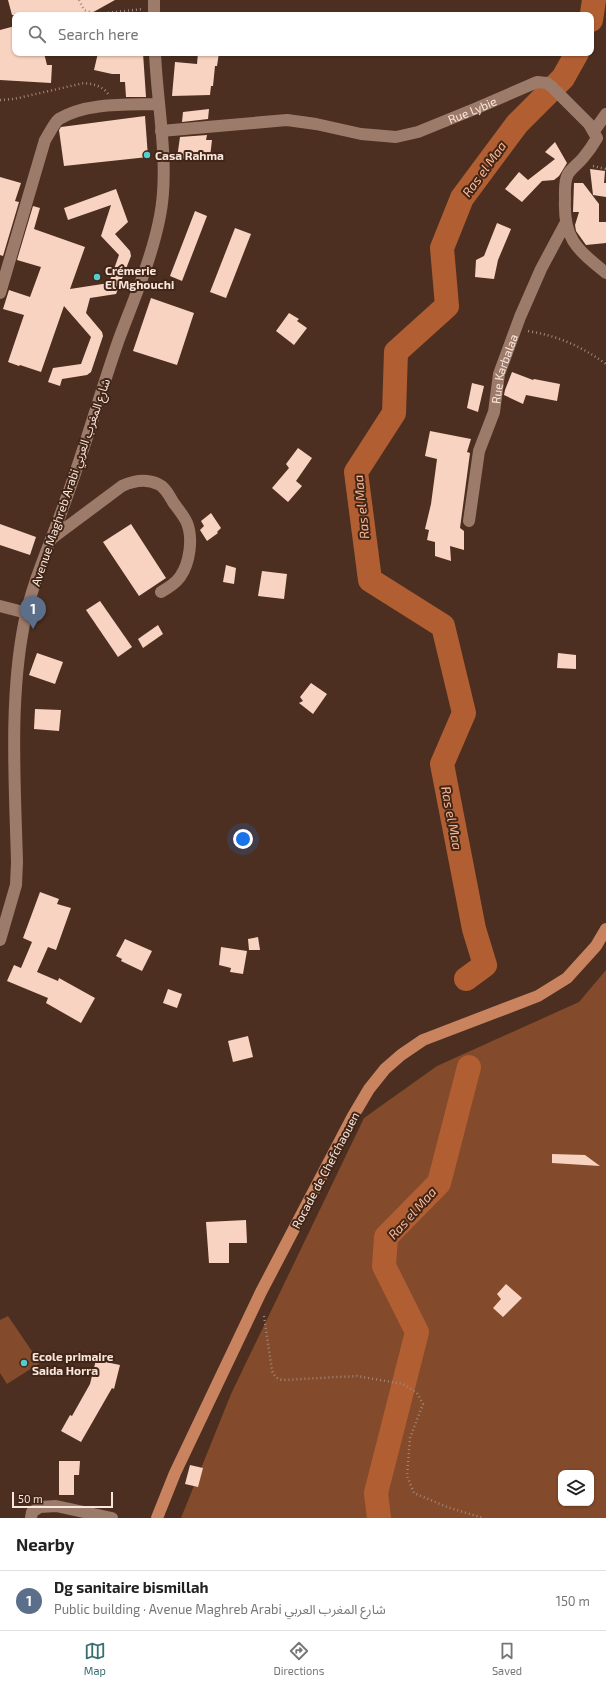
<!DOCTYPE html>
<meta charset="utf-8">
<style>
body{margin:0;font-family:"Exo 2","Noto Sans Arabic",sans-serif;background:#f2f2f2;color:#222}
.controls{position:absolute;right:12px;bottom:12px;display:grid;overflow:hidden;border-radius:8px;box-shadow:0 1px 3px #0004}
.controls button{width:36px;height:36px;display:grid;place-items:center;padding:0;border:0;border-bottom:1px solid #e0e0e0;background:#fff;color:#222;font:20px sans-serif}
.scale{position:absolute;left:12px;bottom:10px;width:101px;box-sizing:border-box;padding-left:4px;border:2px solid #f9e6dd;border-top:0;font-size:11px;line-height:14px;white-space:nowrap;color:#f9e6dd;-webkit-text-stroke:3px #412516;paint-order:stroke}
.you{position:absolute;left:243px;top:839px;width:14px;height:14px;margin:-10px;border:3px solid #fff;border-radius:50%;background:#1a73e8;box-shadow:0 0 0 6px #1a73e833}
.badge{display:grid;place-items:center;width:26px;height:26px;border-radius:50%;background:#386f70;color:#fff;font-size:13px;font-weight:700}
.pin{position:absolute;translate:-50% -33px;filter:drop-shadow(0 1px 2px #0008)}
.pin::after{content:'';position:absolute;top:21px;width:14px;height:12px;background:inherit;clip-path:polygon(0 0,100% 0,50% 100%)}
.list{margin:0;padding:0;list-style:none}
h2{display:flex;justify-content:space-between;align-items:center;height:52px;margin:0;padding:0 16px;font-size:17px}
h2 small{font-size:13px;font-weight:400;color:#767676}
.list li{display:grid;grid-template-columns:26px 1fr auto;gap:12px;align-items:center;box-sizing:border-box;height:60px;padding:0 16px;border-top:1px solid #e0e0e0}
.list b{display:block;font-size:15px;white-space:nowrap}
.list p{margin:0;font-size:13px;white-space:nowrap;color:#767676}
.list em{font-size:13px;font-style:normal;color:#767676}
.icon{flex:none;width:22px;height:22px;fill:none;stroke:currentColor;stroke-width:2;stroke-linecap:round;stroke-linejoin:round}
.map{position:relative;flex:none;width:606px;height:1518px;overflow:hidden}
.search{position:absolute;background:#fff;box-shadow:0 1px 3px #0004;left:12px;right:12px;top:12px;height:44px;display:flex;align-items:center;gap:10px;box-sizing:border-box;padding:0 14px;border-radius:8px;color:#767676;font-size:15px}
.sheet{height:112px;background:#fff}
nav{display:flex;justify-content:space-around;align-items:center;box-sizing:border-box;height:56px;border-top:1px solid #e0e0e0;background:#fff;font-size:11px;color:#767676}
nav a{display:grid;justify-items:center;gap:2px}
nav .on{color:#386f70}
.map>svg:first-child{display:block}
.green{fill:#834a2b;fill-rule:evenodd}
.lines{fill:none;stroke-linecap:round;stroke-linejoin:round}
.river{stroke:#b15f32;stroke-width:24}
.building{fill:#f9d3c1}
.path{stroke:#a0887c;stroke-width:2.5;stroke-dasharray:1 3;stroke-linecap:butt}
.minor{stroke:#9d7b6a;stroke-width:12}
.major{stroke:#ca835f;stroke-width:12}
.poi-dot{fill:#52cdd0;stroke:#412516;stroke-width:1.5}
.labels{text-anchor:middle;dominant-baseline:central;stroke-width:4;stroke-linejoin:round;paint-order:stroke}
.street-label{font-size:12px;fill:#f9e6dd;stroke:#412516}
.poi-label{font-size:12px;font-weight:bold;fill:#f9e6dd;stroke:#412516;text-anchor:start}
.water-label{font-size:13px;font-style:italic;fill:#fcb896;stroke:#412516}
</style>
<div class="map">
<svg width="606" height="1518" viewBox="0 0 606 1518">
<rect width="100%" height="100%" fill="#4c2f20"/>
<g class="green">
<path d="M606 970V1518H181L231 1394 364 1118 437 1066 579 1002ZM561 1473H591V1503H561Z"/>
<path d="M8 1316 40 1363 7 1384 0 1373V1320Z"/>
</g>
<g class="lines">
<g class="river">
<path d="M591 20 594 0"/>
<path d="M466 979 485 965 474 929 442 764 464 713 443 626 370 580 356 472 394 413 396 352 447 306 442 248 462 198 517 124 563 78 577 53"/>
<path d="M379 1518 376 1493 417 1332 384 1266 386 1237 439 1183 469 1067"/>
</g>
</g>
<g class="building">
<path d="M8 0H115L88 15H12Z"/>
<path d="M15 26V53H44L47 65H52L51 83 0 80V30Z"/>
<path d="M98 53H143L146 97H126L125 82H120V74H112L94 70Z"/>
<path d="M198 53H219L217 66H215L213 86H211L210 95 172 96 175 62 197 64Z"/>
<path d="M209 109 208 119 182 122 183 112Z"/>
<path d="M145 116 148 157 64 166 59 130 61 127Z"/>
<path d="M207 135 206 140H212L210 157H208V162L177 158 180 137Z"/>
<path d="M555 142 567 163 559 176 554 180 542 181 522 202 505 189 519 172 528 180 555 159 545 152Z"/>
<path d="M590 169 605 171 604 183H606V197L593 195Z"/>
<path d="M0 177 21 183 15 201 19 202 3 256 0 255Z"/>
<path d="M574 183H583L599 204V222H606V243L586 245 576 231 575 225 579 212H573Z"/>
<path d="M116 189 128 222 115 234 130 251 131 256 116 294 90 298 86 313 102 332 103 336 91 372 87 375 62 379 60 386 48 382 53 368 81 364 91 337 64 306 41 372 20 365 19 366 8 362 24 315 3 309 9 290 30 297 41 267 17 260 33 206 40 208 34 229 85 247 70 289 109 283 119 255 101 236 111 205 68 220 64 208Z"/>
<path d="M195 211 207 216 182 281 170 276Z"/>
<path d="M497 223 511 229 498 260 494 279 475 277 476 260 484 256Z"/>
<path d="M235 228 251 234 226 298 210 292Z"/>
<path d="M151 298 194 313 177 365 133 351Z"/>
<path d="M289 313 299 319 297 321 307 328 294 345 276 331Z"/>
<path d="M512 372 533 380 534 379 560 384 557 401 526 395 523 404 504 395 505 390Z"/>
<path d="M472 383 484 386 478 412 467 408Z"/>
<path d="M430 431 471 439 467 452 470 453 460 528 464 531V550L450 546 451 561 435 556V542L427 540 429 530 425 529 431 504 437 459 425 456Z"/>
<path d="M298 448 312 458 296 481 302 486 288 502 272 488 289 468 286 464Z"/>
<path d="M211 513 221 528 217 532 218 533 207 541 200 530 204 526 201 521Z"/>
<path d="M0 524 36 537 30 555 0 545Z"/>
<path d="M131 524 166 578 139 596 103 542Z"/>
<path d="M226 565 236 568 234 584 223 582Z"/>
<path d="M262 571 287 574 284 599 258 596Z"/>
<path d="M100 601 132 647 118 657 86 610Z"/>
<path d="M158 625 163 634 143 648 138 639Z"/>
<path d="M37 653 63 662 55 684 29 675Z"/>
<path d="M558 653 576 655V669L557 668Z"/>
<path d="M311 683 327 694 313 714 299 703 303 701 300 697Z"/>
<path d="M35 709 61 710 59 731 34 729Z"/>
<path d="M40 892 59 899 57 904 71 908 56 950 48 947 37 972 58 981 59 978 95 998 81 1023 46 1003 48 998 7 981 14 965 21 968 32 942 23 938Z"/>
<path d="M258 937 260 950H249L248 939Z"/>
<path d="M125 939 152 951 142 971 121 961 122 959 116 956Z"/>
<path d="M221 947 247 951 243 974 230 972 231 968 219 965Z"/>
<path d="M168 989 182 994 177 1008 163 1003Z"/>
<path d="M248 1036 253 1057 233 1062 228 1041Z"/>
<path d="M552 1154 585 1155 600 1166 552 1163Z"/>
<path d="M246 1220 247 1243H229V1263H209L206 1222Z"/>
<path d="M506 1284 522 1298 503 1317 493 1308 501 1299 497 1294Z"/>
<path d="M96 1360 120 1365 114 1389 112 1388 81 1442 61 1431 70 1415 72 1416 90 1384Z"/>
<path d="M59 1461H80L79 1475H74V1495H59Z"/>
<path d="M190 1465 203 1468 198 1487 185 1484Z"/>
</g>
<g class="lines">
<g class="path">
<path d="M79 0 84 10 96 14 143 9"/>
<path d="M0 100 14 99 84 83C93 84 103 86 108 94"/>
<path d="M593 166 606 169"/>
<path d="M528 331C558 336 581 346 606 364"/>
<path d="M264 1316 272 1371C275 1377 277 1379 283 1380L357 1376 403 1384 417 1393 423 1404 410 1438 407 1476 414 1493 447 1507 483 1518"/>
</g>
<g class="minor">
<path d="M154 15V0"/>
<path id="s1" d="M161 131 287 120 316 124 361 134 396 137 418 132 477 108 537 82 547 83 552 87 589 124 597 138C593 145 588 152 583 158 578 164 572 168 568 174 564 181 565 191 565 199 563 239 577 249 606 273"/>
<path d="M594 131 606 114"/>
<path d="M0 293 45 140C49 134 54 123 59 119 87 102 127 105 159 104"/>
<path id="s2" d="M469 521 479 451 494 412 499 374 520 317 541 269 565 224"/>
<path d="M51 539 122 486C133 481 145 478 158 484 165 487 169 495 173 502 178 509 184 516 187 523 193 538 190 563 180 577 175 584 168 588 161 592"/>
<path d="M0 606 27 613"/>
<path d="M0 940 16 885 17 862C15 785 9 701 24 624 32 582 51 542 65 502 85 448 100 393 119 339 134 299 152 258 160 216 170 166 157 104 155 53"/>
<path d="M31 1518 32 1512 40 1507 56 1506 112 1518"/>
</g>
<path class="major" d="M157 1518 175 1473 261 1292 353 1116 369 1089 385 1069 401 1055 423 1040 538 996 567 978 596 946 606 929"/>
</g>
<g class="poi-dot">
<circle cx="147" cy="155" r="4"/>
<circle cx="97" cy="277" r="4"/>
<circle cx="24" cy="1363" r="4"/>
</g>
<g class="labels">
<g class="street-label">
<text stroke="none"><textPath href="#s1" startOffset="318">Rue Lybie</textPath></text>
<text stroke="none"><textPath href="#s2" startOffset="157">Rue Karbalaa</textPath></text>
<text transform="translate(70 482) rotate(-71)">Avenue Maghreb Arabi شارع المغرب العربي</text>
<text transform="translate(325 1170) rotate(-62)">Rocade de Chefchaouen</text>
</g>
<g class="poi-label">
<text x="155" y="155">Casa Rahma</text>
<text x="105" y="270">Crémerie<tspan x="105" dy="14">El Mghouchi</tspan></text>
<text x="32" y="1356">Ecole primaire<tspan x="32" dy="14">Saida Horra</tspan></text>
</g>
<g class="water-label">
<text transform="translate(484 169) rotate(-54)">Ras el Maa</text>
<text transform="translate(361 507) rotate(-96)">Ras el Maa</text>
<text transform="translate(452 818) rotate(79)">Ras el Maa</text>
<text transform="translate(412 1213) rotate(-48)">Ras el Maa</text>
</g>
</g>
</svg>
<div class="controls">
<button><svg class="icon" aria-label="layers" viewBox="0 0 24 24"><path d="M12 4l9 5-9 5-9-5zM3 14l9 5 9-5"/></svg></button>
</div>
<div class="scale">50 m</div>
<div class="you"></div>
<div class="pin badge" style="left:33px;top:629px;background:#5c6f8a">1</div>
<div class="search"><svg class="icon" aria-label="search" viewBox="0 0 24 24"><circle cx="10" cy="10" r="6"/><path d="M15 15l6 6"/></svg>Search here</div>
</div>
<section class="sheet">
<h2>Nearby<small></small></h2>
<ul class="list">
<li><span class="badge" style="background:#5c6f8a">1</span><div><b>Dg sanitaire bismillah</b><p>Public building · Avenue Maghreb Arabi شارع المغرب العربي</p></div><em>150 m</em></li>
</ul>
</section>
<nav>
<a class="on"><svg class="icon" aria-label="map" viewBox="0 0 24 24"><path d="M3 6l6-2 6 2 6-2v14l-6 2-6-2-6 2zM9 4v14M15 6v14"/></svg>Map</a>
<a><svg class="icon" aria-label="directions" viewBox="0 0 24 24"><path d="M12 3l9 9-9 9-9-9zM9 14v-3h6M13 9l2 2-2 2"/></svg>Directions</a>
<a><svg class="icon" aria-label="saved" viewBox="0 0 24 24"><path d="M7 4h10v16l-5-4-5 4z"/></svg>Saved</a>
</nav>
